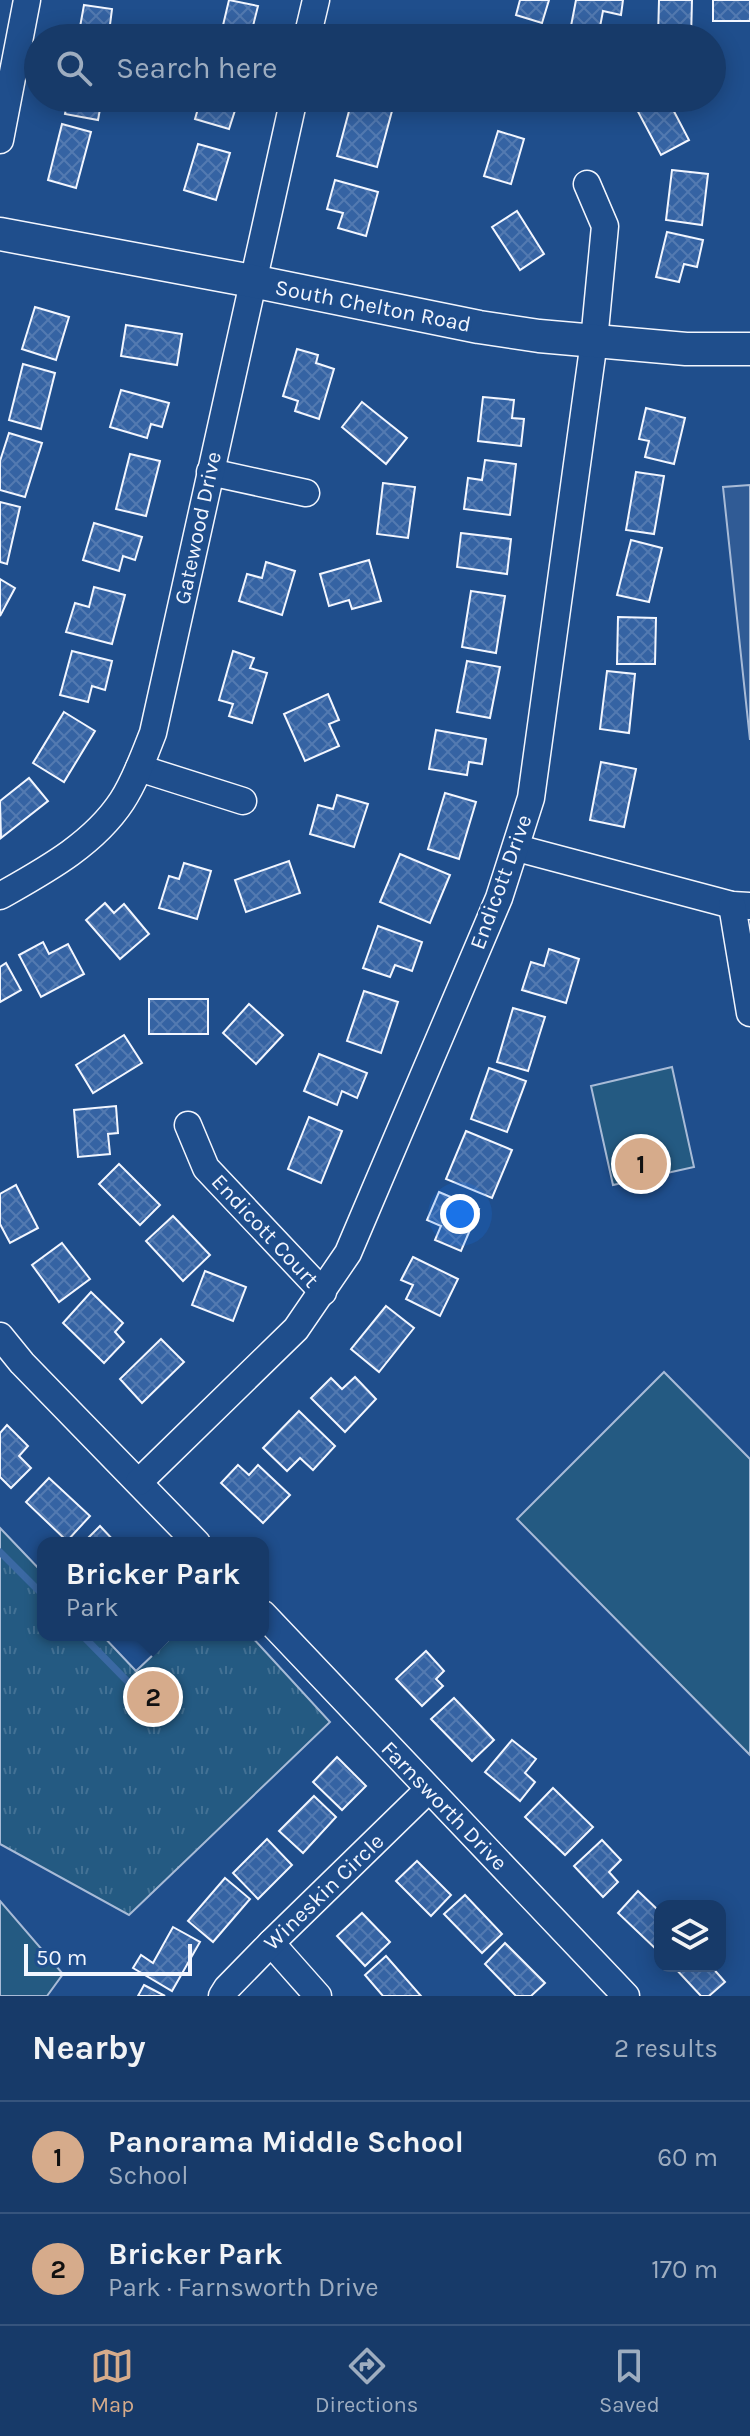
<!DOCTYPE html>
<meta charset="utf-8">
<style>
body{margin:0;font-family:Karla,sans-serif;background:#244571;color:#f1f3f6}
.controls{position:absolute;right:24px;bottom:24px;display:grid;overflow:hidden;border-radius:16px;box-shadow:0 4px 20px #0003}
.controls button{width:72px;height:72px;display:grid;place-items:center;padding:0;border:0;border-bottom:2px solid #36547d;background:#173a69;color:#f1f3f6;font:40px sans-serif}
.scale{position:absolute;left:24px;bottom:20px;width:168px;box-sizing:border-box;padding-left:8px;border:4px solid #f2f6ff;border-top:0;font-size:22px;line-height:28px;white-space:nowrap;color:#f2f6ff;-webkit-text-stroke:6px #1f4e8c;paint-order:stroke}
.you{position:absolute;left:460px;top:1214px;width:28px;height:28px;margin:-20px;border:6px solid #fff;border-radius:50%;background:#1a73e8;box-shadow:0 0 0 12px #1a73e833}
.badge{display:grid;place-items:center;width:52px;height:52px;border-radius:50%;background:#d6ab8b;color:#111;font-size:26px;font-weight:700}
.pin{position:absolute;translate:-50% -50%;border:4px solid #fff;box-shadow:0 2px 8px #0006}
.popup{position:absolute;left:37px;top:1537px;width:232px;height:104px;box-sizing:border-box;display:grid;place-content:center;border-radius:16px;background:#173a69;filter:drop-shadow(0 2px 6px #0005);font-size:26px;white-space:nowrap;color:#9eadc0}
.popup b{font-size:30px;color:#f1f3f6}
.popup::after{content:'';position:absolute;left:50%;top:100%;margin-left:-16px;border:16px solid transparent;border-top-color:#173a69}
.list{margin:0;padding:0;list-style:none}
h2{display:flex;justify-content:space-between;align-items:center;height:104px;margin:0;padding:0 32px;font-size:34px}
h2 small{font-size:26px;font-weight:400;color:#9eadc0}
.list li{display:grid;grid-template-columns:52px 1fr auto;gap:24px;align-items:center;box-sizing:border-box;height:112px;padding:0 32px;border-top:2px solid #36547d}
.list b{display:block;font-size:30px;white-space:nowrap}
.list p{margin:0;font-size:26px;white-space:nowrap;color:#9eadc0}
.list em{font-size:26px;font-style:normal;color:#9eadc0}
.icon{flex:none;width:44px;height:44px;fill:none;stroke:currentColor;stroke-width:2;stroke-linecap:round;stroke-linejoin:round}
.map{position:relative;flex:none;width:750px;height:1996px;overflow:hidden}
.search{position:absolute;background:#173a69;box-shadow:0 4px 20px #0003;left:24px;right:24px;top:24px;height:88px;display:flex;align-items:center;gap:20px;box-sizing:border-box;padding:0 28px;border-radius:44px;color:#9eadc0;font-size:30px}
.sheet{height:328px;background:#173a69}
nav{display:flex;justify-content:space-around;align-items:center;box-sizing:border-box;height:112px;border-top:2px solid #36547d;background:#173a69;font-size:22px;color:#9eadc0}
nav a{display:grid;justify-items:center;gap:4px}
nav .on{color:#d6ab8b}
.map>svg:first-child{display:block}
.green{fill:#245a82;stroke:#a8bbd7;stroke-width:2}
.park{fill:url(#park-tufts);stroke:#a8bbd7;stroke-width:2}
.parking{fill:#305b95;stroke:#a8bbd7;stroke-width:2}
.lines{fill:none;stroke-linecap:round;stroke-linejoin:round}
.stream{stroke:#3b69a3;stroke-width:7}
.building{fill:url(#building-cross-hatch);stroke:#f2f6ff;stroke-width:2}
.minor-casing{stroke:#f2f6ff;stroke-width:29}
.major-casing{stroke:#f2f6ff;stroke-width:35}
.minor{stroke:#1f4e8c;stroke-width:26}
.major{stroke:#1f4e8c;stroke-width:32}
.labels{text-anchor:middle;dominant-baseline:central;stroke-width:6;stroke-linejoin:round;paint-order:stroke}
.street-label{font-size:22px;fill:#f2f6ff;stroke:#1f4e8c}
</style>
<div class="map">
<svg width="750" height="1996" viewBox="0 0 750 1996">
<defs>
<pattern id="park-tufts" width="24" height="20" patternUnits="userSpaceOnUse" patternTransform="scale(2)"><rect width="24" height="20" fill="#245a82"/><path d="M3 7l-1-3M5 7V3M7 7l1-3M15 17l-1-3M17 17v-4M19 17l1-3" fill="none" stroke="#447295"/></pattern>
<pattern id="building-cross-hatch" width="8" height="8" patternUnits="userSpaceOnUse" patternTransform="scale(2)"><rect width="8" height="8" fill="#3563a3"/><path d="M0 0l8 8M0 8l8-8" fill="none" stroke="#537ab1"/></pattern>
</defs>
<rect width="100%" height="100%" fill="#1f4e8c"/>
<g class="green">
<path d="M672 1067 694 1167 613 1185 591 1086Z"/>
<path d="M664 1372 750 1459V1755L517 1519Z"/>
<path d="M0 1901 63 1974 47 1996H0Z"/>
</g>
<path class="park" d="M0 1528 43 1573V1635H102L136 1671 174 1635H250L330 1722 129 1915 0 1844Z"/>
<path class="parking" d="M750 485V740L723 487Z"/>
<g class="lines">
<g class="stream">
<path d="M0 1552 43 1595"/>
<path d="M82 1635 131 1685"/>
</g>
</g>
<g class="building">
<path d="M229 0 258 6 250 38H220Z"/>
<path d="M520 0H549L542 23 516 15Z"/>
<path d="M576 0H623L621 15 603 11 599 32 571 26Z"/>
<path d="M659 0H692L691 38H658Z"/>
<rect x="713" y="0" width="37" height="21"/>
<path d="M84 5 112 9 110 25 124 27 122 38H78Z"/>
<path d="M68 98H102L98 120 65 114Z"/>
<path d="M201 98H239L229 129 195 119Z"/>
<rect x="535" y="98" width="59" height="13"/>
<path d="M650 98H667L689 140 661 155 635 106Z"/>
<path d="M352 100 392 111 377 167 337 156Z"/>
<path d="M62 124 91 132 76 188 48 180Z"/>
<path d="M498 131 524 139 511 184 484 176Z"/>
<path d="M198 144 230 153 216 200 184 190Z"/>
<path d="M672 170 708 174 702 225 666 220Z"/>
<path d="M335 180 378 192 366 236 338 228 343 213 327 209Z"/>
<path d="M517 211 544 254 520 270 492 227Z"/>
<path d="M667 232 703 240 697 267 684 264 679 282 656 277Z"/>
<path d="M35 307 69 317 56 360 22 349Z"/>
<path d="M126 325 182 334 177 365 121 356Z"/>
<path d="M297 349 318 355 316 363 334 369 319 419 295 411 298 401 283 396Z"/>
<path d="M23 364 55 373 41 429 9 420Z"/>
<path d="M121 390 169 403 162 427 151 424 147 438 110 427Z"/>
<path d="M483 397 514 400 512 418 524 419 521 446 478 441Z"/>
<path d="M362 402 407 438 386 464 342 427Z"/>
<path d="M646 408 685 418 674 464 645 457 649 441 639 439Z"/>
<path d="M9 433 42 443 25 497 0 490V461Z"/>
<path d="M130 454 160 461 146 516 116 509Z"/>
<path d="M485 460 516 464 510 515 464 509 468 478 482 480Z"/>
<path d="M636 472 664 476 654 534 626 530Z"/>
<path d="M383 483 415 487 408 538 377 534Z"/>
<path d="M0 502 20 507 7 564 0 562Z"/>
<path d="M94 523 142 537 135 560 123 556 119 571 83 560Z"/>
<path d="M461 533 511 539 507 574 457 567Z"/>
<path d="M631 540 662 548 649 602 617 595Z"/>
<path d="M369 560 381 601 352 609 349 600 329 606 320 574Z"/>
<path d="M266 562 295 571 282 615 239 601 247 574 262 578Z"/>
<path d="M0 579 15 588 0 616Z"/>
<path d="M94 587 125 595 112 644 66 632 75 603 89 607Z"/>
<path d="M471 591 505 596 496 653 462 647Z"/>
<path d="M618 617 656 618 655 664H617Z"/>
<path d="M72 651 112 661 105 690 92 686 88 702 60 695Z"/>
<path d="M233 651 254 658 250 668 267 673 252 723 229 716 233 704 219 700Z"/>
<path d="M467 661 500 667 490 718 457 712Z"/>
<path d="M607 671 635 674 629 733 600 729Z"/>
<path d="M328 694 339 720 329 724 339 746 305 761 284 714Z"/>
<path d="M64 712 95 731 64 782 33 763Z"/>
<path d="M436 730 486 739 482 764 469 762 467 775 429 769Z"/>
<path d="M601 762 636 769 624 827 590 820Z"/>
<path d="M29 778 48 801 1 838 0 801Z"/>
<path d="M445 793 476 802 459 859 428 849Z"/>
<path d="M337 795 368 804 354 847 310 834 318 805 333 809Z"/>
<path d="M400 854 450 875 430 923 380 902Z"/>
<path d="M289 861 300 893 246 912 235 880Z"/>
<path d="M184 863 211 871 197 919 159 908 169 876 179 879Z"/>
<path d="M105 903 114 913 124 904 149 934 120 959 86 920Z"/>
<path d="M378 926 422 942 412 971 395 965 390 977 363 968Z"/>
<path d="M43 942 49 954 68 944 84 974 41 997 19 955Z"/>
<path d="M549 949 579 959 566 1003 522 990 531 962 544 966Z"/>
<path d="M6 963 21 990 0 1002V967Z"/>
<path d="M364 991 398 1002 381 1053 347 1041Z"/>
<rect x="149" y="999" width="59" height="35"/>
<path d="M249 1004 283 1035 256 1064 223 1033Z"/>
<path d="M513 1008 545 1017 528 1071 497 1062Z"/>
<path d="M124 1035 142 1063 93 1093 76 1065Z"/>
<path d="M319 1054 367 1073 357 1098 342 1091 337 1105 304 1091Z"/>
<path d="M489 1068 526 1081 507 1132 471 1119Z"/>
<path d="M116 1106 118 1133 108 1134 110 1154 78 1157 74 1110Z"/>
<path d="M309 1117 342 1131 321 1183 288 1169Z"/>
<path d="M466 1131 512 1150 492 1198 446 1179Z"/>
<path d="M119 1164 160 1205 140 1225 99 1184Z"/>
<path d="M16 1185 38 1228 10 1243 0 1224V1194Z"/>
<path d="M439 1192 479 1209 461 1251 435 1240 441 1226 427 1220Z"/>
<path d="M173 1216 210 1255 183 1281 146 1241Z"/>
<path d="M62 1243 90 1279 59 1302 32 1265Z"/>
<path d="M413 1257 458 1279 440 1316 406 1299 413 1285 401 1280Z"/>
<path d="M205 1271 246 1287 233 1321 192 1305Z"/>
<path d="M91 1292 123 1323 115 1332 124 1342 104 1363 63 1323Z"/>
<path d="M386 1306 414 1328 379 1372 351 1349Z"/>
<path d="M161 1339 184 1362 142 1403 120 1379Z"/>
<path d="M355 1377 376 1399 345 1432 311 1398 331 1378 342 1389Z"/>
<path d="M299 1411 335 1446 313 1470 300 1458 287 1471 263 1448Z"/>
<path d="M7 1425 28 1446 19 1456 31 1468 11 1488 0 1477V1433Z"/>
<path d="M238 1465 249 1475 258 1465 290 1495 263 1523 221 1483Z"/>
<path d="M49 1478 90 1516 67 1541 26 1502Z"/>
<path d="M100 1526 116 1543H83Z"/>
<path d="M426 1651 444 1671 436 1679 443 1686 422 1706 396 1679Z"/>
<path d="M454 1698 494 1740 472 1761 431 1719Z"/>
<path d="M512 1740 536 1759 525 1773 535 1782 520 1801 485 1772Z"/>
<path d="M337 1757 366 1786 342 1810 313 1782Z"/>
<path d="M553 1788 593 1827 565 1855 525 1817Z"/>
<path d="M314 1796 336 1817 303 1853 279 1831Z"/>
<path d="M267 1839 292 1865 258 1899 233 1873Z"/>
<path d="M602 1840 621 1860 609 1872 618 1882 603 1897 574 1866Z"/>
<path d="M417 1861 451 1895 431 1916 396 1881Z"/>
<path d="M225 1878 250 1899 213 1942 188 1921Z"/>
<path d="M638 1891 660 1912 659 1952 618 1913Z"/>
<path d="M465 1895 502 1934 482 1953 444 1914Z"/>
<path d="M362 1913 390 1942 365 1966 337 1936Z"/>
<path d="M173 1927 200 1942 172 1991 133 1968 141 1955 153 1963Z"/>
<path d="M505 1943 545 1983 531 1996H516L485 1964Z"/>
<path d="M386 1956 421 1996H383L365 1975Z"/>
<path d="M673 1966H711L725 1982 709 1996H701Z"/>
<path d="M144 1985 165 1996H138Z"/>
</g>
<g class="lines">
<defs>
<g id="minor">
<path d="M307 38 316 0"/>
<path d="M0 140 27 0"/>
<path d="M210 472 306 493"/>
<path d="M139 768 243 801"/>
<path d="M517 848 732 905 750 906"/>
<path d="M0 896C44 871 93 845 122 801 135 781 144 756 153 733L294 98"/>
<path d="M732 905 750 1013"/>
<path d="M188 1125 206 1168 323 1292"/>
<path d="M0 1336 22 1363 197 1543"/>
<path d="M139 1482 296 1329 348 1253 499 898 531 798 594 341 605 226 587 184"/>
<path d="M263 1614 626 1996"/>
<path d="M271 1943 318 1996"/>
<path d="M222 1996 227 1988 271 1943 428 1790"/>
</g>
<path id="major" d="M0 234 252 281 479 327 539 336 686 349H750"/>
</defs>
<use href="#minor" class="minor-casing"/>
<use href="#major" class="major-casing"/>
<use href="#minor" class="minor"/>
<use href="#major" class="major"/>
</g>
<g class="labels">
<g class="street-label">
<text transform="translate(373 306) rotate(11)">South Chelton Road</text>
<text transform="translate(198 528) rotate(-78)">Gatewood Drive</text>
<text transform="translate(501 882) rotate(-70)">Endicott Drive</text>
<text transform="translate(265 1231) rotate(47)">Endicott Court</text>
<text transform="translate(444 1806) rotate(46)">Farnsworth Drive</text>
<text transform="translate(324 1892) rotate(-44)">Wineskin Circle</text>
</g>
</g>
</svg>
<div class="controls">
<button><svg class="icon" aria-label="layers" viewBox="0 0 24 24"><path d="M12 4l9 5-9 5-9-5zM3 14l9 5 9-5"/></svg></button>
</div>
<div class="scale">50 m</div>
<div class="you"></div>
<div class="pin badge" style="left:641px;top:1164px">1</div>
<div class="pin badge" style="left:153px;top:1697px">2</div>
<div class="popup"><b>Bricker Park</b>Park</div>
<div class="search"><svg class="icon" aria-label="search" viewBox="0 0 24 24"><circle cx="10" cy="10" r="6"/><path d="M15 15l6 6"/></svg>Search here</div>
</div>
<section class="sheet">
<h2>Nearby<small>2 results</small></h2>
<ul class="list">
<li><span class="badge">1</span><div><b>Panorama Middle School</b><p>School</p></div><em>60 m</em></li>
<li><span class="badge">2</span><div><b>Bricker Park</b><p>Park · Farnsworth Drive</p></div><em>170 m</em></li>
</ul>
</section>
<nav>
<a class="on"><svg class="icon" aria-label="map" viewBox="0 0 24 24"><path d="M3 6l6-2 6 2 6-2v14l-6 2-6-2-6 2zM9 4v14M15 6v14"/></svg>Map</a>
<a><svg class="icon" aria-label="directions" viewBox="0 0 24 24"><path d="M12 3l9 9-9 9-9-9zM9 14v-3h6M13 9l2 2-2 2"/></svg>Directions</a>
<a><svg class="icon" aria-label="saved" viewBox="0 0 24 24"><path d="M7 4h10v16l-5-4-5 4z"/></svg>Saved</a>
</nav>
